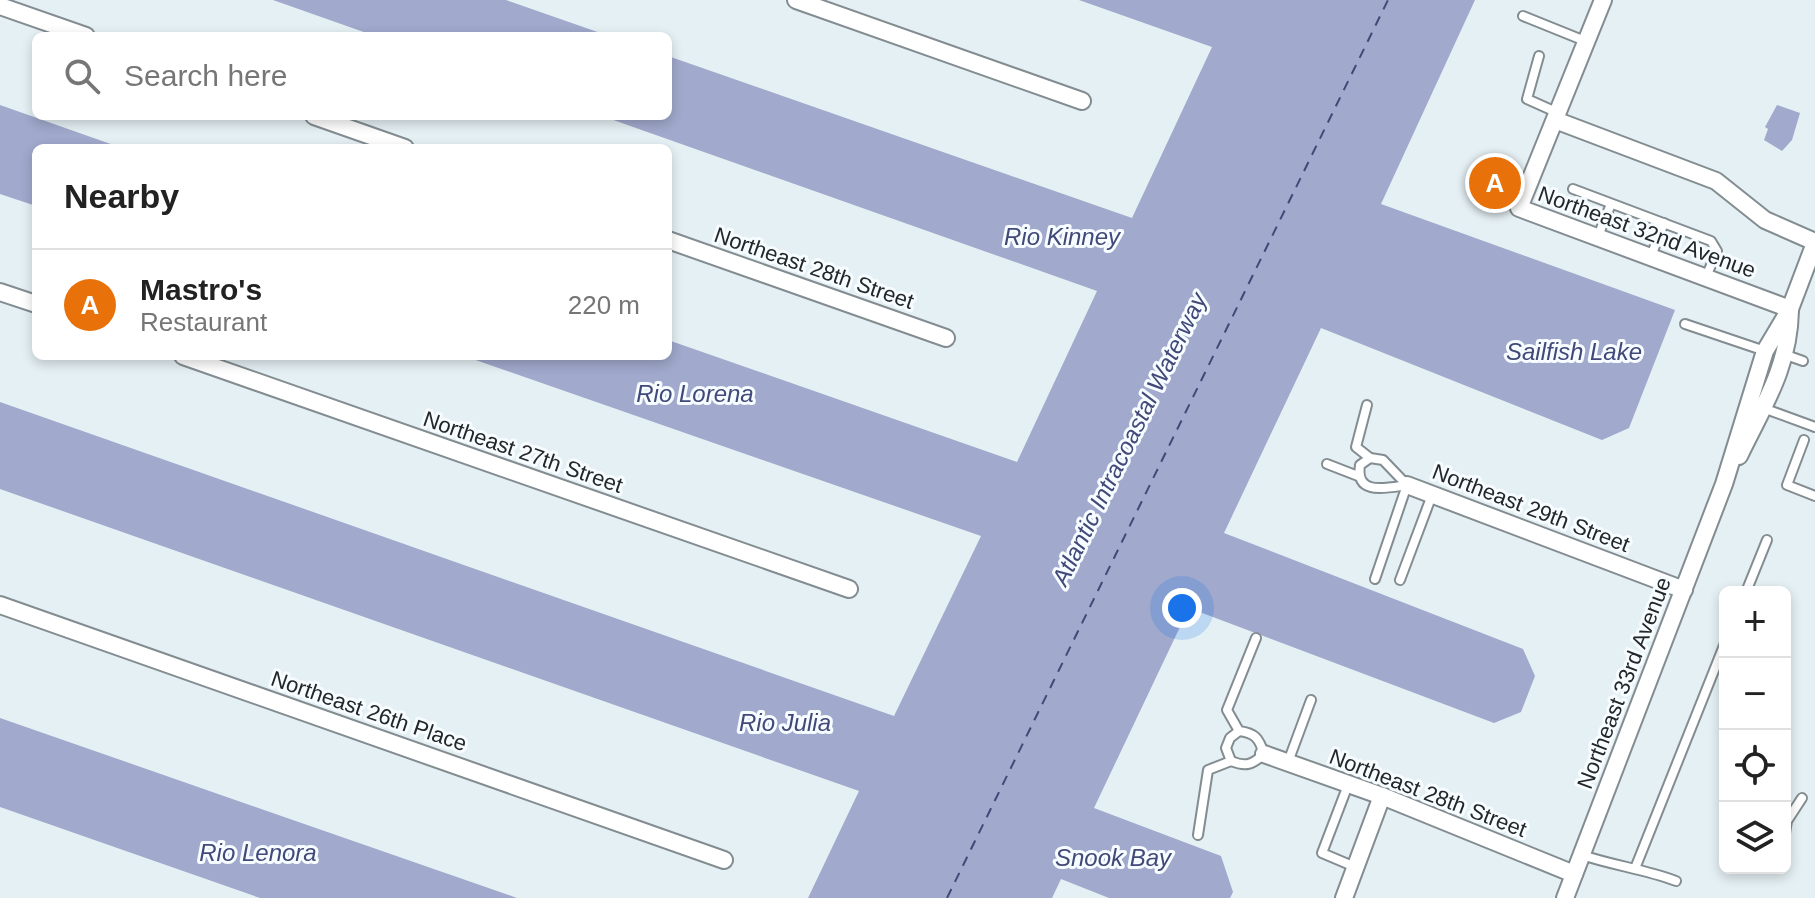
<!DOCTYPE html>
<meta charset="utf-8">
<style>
body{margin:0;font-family:Arial,sans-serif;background:#f2f2f2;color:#222}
.controls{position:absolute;right:24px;bottom:24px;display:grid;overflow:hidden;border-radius:12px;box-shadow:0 4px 12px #0003}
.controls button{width:72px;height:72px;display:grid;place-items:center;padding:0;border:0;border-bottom:2px solid #e0e0e0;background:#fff;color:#222;font:40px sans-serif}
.you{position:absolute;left:1182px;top:608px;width:28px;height:28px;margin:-20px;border:6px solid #fff;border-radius:50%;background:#1a73e8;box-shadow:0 0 0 12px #1a73e833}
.badge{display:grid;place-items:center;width:52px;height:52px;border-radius:50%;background:#d93025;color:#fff;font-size:26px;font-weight:700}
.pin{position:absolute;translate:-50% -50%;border:4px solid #fff;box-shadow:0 2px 8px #0006}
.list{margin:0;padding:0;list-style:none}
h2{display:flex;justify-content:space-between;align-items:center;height:104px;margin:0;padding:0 32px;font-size:34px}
h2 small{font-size:26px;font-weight:400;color:#767676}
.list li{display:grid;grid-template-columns:52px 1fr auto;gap:24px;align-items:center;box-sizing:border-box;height:112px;padding:0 32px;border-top:2px solid #e0e0e0}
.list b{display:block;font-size:30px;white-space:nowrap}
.list p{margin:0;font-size:26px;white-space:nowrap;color:#767676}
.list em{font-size:26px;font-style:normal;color:#767676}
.icon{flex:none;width:44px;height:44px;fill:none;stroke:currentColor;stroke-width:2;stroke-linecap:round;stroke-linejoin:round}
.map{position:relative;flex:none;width:1815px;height:898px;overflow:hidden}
.search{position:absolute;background:#fff;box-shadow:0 4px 12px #0003;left:32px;top:32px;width:640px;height:88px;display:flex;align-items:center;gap:20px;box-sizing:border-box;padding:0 28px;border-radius:12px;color:#767676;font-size:30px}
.panel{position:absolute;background:#fff;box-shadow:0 4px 12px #0003;left:32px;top:144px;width:640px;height:216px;border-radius:12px}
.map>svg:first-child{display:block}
.water{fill:#a1a9cc}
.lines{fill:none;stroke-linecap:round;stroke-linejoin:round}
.ferry{stroke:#414979;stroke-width:2;stroke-dasharray:10 8;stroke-linecap:butt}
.service-casing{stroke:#838d91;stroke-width:12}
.minor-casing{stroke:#838d91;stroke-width:20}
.service{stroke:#fff;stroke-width:8}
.minor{stroke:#fff;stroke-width:16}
.labels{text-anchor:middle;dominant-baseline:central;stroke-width:6;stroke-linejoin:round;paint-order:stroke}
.street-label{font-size:22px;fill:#232728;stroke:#f6fcff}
.water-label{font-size:24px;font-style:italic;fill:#414979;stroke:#f6fcff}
</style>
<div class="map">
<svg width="1815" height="898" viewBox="0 0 1815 898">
<rect width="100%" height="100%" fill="#e5f0f4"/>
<g class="water">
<path d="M273 0H506L609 36H375Z"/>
<path d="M1079 0H1475L1381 204 1675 310 1629 428 1602 440 1321 328 1224 533 1523 649 1535 676 1521 712 1494 723 1189 608 1094 808 1221 856 1233 892 1230 898H1109L1061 879 1052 898H808L859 791 0 489V402L894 716 981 536 464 356H668V340L1017 462 1097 291 602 116H668V56L1132 218 1212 47Z"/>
<path d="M0 105 122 148H36V206L0 194Z"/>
<path d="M1777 105 1800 113 1792 140 1782 151 1764 140 1768 129 1765 127Z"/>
<path d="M0 718 517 898H260L0 807Z"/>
</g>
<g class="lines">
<path class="ferry" d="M947 898 1388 0"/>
<defs>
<g id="service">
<path d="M1523 16 1585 41"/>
<path d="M1539 56 1527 99 1556 112"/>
<path d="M1573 189 1711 241 1717 251 1706 277"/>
<path d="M1598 236 1611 204"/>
<path d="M1651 256 1664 223"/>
<path d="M1685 324 1765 351"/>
<path d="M1786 355 1803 361"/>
<path d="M1367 405 1356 447 1370 458"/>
<path d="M1763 408 1815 427"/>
<path d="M1804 440 1787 485 1815 496"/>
<path d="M1370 458 1383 460 1407 485C1386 488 1355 496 1360 465Z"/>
<path d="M1327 464 1358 476"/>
<path d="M1375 579 1407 485"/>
<path d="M1400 580 1432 495"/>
<path d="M1746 592 1767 540"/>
<path d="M1231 761 1226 748 1230 738 1239 731"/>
<path d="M1288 762 1311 700"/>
<path d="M1348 785 1322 853 1355 867"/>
<path d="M1785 833 1787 821 1802 798"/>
<path d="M1198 835 1208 770 1231 761C1246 767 1252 765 1264 754 1259 738 1255 733 1239 731L1227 710 1256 638"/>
<path d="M1582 855C1615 866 1644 869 1676 881"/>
<path d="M1636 866 1725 643"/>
</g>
<g id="minor">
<path d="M796 0 1082 101"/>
<path d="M1603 0 1519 208 1790 309"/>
<path d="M0 6 86 36"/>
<path d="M314 116 405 148"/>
<path d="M1555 120 1716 181 1765 220 1815 242"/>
<path d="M668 240 946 338"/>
<path d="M0 292 36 304"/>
<path d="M183 356 849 589"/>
<path d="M1739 456C1763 406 1789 368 1790 310"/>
<path d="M1407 485 1684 590"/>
<path d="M0 605 724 860"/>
<path d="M1264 754 1382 796 1574 874"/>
<path d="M1344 898 1382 796"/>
<path d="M1565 898 1724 484 1765 351 1790 309 1815 243"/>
</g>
</defs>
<use href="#service" class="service-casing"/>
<use href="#minor" class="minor-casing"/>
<use href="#service" class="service"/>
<use href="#minor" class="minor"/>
</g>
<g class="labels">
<g class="street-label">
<text transform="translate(1647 232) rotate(20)">Northeast 32nd Avenue</text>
<text transform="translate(814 268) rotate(19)">Northeast 28th Street</text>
<text transform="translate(523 452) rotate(19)">Northeast 27th Street</text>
<text transform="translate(1531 508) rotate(21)">Northeast 29th Street</text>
<text transform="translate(1624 683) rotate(-69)">Northeast 33rd Avenue</text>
<text transform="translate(369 711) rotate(19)">Northeast 26th Place</text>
<text transform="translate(1428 793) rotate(21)">Northeast 28th Street</text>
</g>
<g class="water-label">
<text x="1062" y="236">Rio Kinney</text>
<text x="1574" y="351">Sailfish Lake</text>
<text x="695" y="393">Rio Lorena</text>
<text transform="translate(1129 439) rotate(-64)">Atlantic Intracoastal Waterway</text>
<text x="785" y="722">Rio Julia</text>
<text x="258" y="852">Rio Lenora</text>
<text x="1113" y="857">Snook Bay</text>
</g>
</g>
</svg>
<div class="controls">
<button>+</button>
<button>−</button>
<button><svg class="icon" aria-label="locate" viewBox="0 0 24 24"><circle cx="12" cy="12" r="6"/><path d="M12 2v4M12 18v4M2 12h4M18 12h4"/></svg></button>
<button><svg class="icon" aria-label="layers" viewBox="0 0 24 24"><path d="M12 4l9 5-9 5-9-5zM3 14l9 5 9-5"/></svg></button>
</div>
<div class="you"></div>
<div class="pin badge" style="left:1495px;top:183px;background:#e8710a">A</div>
<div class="search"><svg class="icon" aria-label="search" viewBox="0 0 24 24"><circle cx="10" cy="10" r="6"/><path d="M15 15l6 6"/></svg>Search here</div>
<section class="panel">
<h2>Nearby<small></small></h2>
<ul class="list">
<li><span class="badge" style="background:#e8710a">A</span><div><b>Mastro's</b><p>Restaurant</p></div><em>220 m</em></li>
</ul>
</section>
</div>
